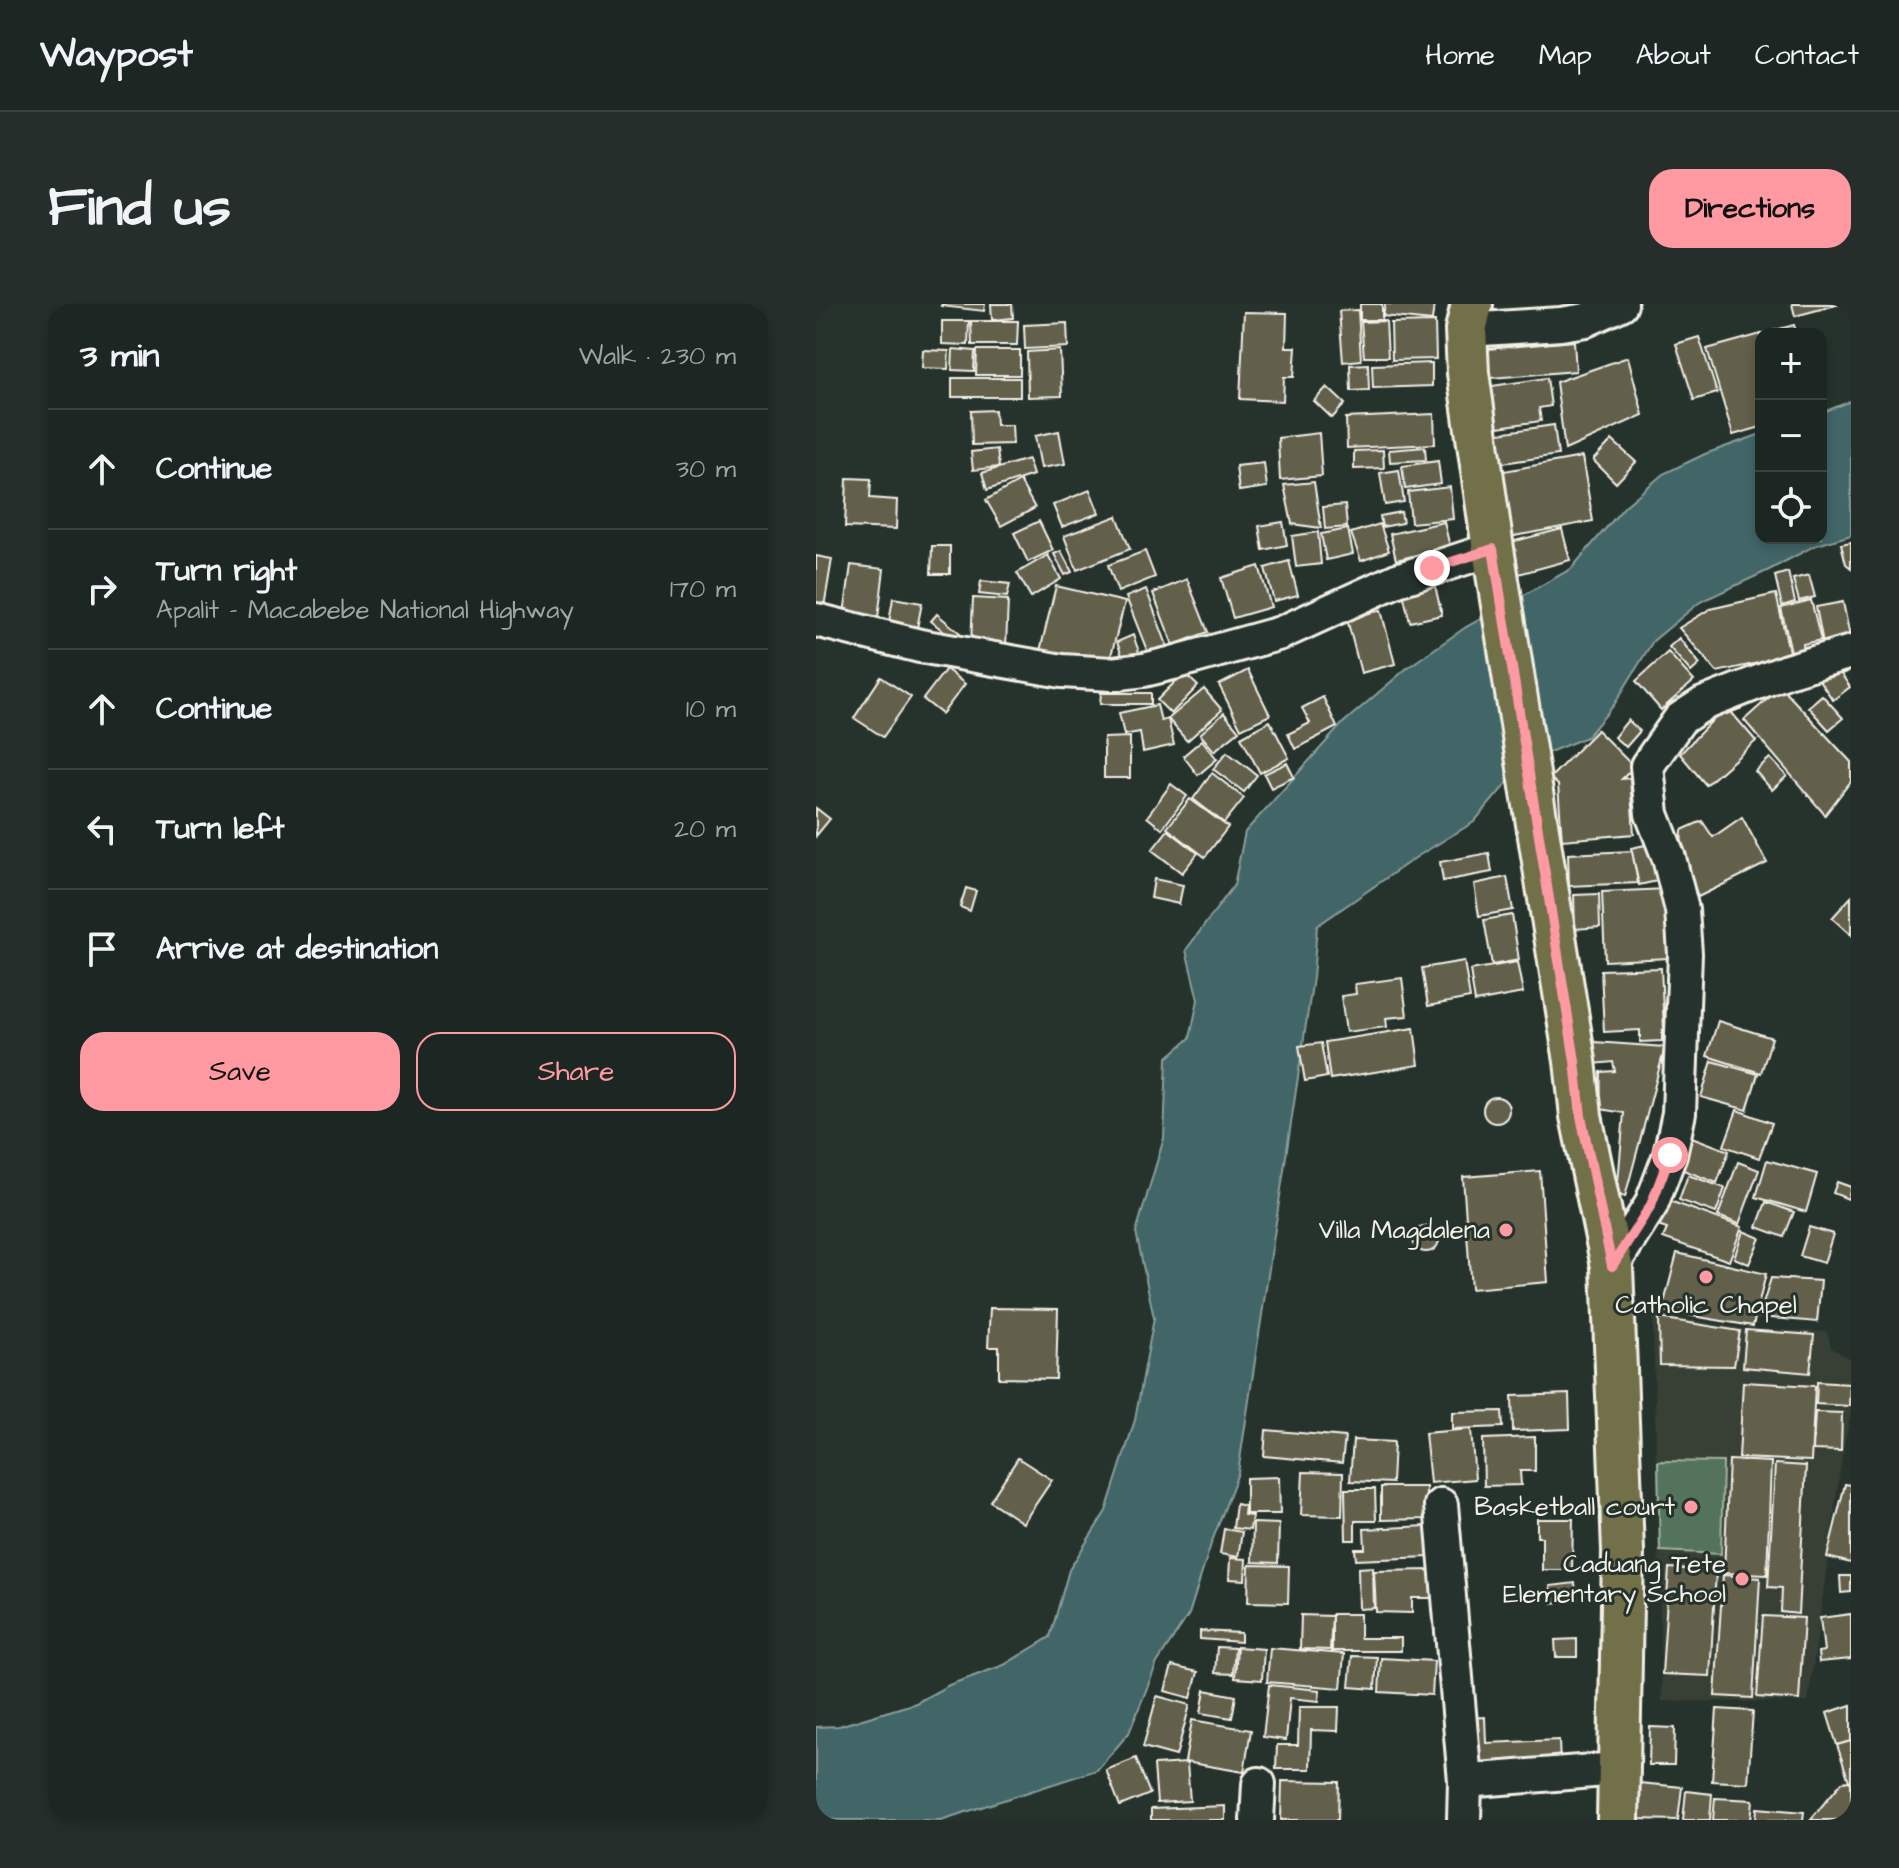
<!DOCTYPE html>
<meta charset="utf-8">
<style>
body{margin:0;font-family:"Architects Daughter",sans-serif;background:#252e2a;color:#f1f3f6}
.controls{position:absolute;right:24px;top:24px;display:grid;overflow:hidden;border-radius:16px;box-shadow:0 4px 12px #0003}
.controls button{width:72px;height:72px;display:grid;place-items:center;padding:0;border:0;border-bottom:2px solid #3a4340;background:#1c2622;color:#f1f3f6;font:40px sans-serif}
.stop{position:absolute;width:24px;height:24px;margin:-18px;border:6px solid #ff9aa2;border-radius:50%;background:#fff}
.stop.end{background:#ff9aa2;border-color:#fff;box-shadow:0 2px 8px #0008}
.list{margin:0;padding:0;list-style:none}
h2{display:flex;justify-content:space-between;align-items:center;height:104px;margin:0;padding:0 32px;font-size:34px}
h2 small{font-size:26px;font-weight:400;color:#a0a5a5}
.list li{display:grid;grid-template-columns:52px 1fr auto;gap:24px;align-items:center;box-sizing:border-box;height:120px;padding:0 32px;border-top:2px solid #3a4340}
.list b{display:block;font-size:30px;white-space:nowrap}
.list p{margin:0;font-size:26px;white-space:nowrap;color:#a0a5a5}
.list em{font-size:26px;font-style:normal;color:#a0a5a5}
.actions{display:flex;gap:16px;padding:24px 32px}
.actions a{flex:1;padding:18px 0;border:2px solid #ff9aa2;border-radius:24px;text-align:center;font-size:28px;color:#ff9aa2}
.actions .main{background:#ff9aa2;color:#111}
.icon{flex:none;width:44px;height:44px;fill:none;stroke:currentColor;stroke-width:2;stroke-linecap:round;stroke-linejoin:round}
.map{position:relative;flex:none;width:1035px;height:1516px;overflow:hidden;border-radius:24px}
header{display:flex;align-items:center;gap:48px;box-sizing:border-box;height:112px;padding:0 40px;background:#1c2622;border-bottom:2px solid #3a4340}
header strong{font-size:38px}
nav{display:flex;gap:44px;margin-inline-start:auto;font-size:28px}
.intro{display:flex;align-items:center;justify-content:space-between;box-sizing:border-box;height:192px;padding:0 48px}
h1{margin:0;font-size:56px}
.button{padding:20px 36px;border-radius:24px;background:#ff9aa2;color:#111;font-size:28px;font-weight:700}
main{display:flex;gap:48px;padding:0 48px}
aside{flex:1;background:#1c2622;border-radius:24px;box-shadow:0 4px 12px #0003}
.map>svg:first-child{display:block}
.built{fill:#384036}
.green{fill:#52735d;stroke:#a3b2a2;stroke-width:2}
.water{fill:#436668;stroke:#8a9e9b;stroke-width:2}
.building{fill:#625f4c;stroke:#f4f1e8;stroke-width:2}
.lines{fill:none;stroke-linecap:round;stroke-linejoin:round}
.minor-casing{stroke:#f4f1e8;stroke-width:38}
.major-casing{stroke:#f4f1e8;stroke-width:46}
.minor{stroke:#26332d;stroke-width:32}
.major{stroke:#726f4a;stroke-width:40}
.route{stroke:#ff9aa2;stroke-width:10}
.poi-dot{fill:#ff9aa2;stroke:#26332d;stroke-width:3}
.labels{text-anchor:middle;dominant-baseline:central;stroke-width:6;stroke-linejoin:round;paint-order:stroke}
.poi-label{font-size:26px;fill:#f4f1e8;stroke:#26332d;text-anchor:end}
</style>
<header>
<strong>Waypost</strong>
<nav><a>Home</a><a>Map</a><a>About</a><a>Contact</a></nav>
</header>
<div class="intro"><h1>Find us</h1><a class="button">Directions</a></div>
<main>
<aside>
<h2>3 min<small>Walk · 230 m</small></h2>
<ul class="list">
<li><svg class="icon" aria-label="ahead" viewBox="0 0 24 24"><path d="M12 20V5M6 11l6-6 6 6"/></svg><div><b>Continue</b></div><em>30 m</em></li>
<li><svg class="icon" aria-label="right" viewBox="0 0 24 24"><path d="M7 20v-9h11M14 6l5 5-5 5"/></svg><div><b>Turn right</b><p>Apalit - Macabebe National Highway</p></div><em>170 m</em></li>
<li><svg class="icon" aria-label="ahead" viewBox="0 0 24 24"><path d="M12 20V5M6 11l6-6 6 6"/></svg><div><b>Continue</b></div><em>10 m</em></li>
<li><svg class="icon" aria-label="left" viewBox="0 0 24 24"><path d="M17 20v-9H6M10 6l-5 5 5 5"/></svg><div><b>Turn left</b></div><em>20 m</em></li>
<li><svg class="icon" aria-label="arrive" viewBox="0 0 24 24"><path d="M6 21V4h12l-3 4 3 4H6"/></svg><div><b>Arrive at destination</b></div></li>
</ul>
<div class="actions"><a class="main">Save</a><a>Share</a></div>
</aside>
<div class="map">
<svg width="1035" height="1516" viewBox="0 0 1035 1516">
<rect width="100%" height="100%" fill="#26332d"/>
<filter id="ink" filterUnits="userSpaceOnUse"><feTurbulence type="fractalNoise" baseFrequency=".0125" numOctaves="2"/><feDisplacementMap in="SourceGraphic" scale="16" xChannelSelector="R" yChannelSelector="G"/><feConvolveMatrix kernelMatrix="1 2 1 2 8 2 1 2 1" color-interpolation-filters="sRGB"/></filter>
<g filter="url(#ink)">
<path class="built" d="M837 1010 930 1025 1011 1028 1015 1044 1035 1055V1107L1026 1152 992 1398 846 1397Z"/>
<path class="green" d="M842 1157 907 1158 905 1250 844 1247Z"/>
<path class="water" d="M1035 97V231L998 242 953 266 884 298 837 337 798 401 771 433 731 449 690 480 658 518 602 552 501 622 497 674 422 1169 395 1240 373 1310 341 1359 313 1429 281 1466 125 1516H0V1423L23 1422 100 1399 133 1381 188 1361 234 1333 253 1266 290 1207 319 1116 338 1014 320 928 348 834 351 754 374 734 382 696 370 646 418 581 429 528 527 419 591 364 650 323 755 265 809 202 847 170 889 150 945 130V234H1005V109Z"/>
<g class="building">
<path d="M126 0H169L168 7 125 2Z"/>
<path d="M175 0H196L197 14 176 16Z"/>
<rect x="544" y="0" width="22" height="16"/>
<path d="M569 0H618L616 17 567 12Z"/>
<path d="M976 0H1024L979 12Z"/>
<path d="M542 6 545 56 527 58 523 7Z"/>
<path d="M428 8 471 9 470 43H480L478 73H468L467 97 424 95Z"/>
<path d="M126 17H153L152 41 126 40Z"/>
<path d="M155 17H202L201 41H156Z"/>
<path d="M570 17 572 53H548L545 18Z"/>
<path d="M619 18 620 55 576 56 575 19Z"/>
<path d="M251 19 252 43 209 45 208 21Z"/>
<path d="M978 21 981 30H945Z"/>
<path d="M945 30V123L917 131 891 45Z"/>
<path d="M883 33 901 89 878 96 860 40Z"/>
<path d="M758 37 760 67 663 75 661 46Z"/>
<path d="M137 45 159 47 158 67 136 66Z"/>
<path d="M107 46 133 47 132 65 106 64Z"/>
<path d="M161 46H204V71H160Z"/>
<path d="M244 46 246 92 212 93 211 48Z"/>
<path d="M812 53 827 111 749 146 740 78Z"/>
<path d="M616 59V82L557 84 556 61Z"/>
<path d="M552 60 553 86 535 87 534 61Z"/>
<rect x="136" y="74" width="68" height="19"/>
<path d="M731 74 735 102 723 104 725 117 668 125 662 84Z"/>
<path d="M511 83 529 100 516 114 498 97Z"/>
<path d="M179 106 180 121H196L197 140 156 141 155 107Z"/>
<path d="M618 110 619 140 531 144 530 114Z"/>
<path d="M738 121 742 151 673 161 669 131Z"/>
<path d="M243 127 249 160 225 164 219 132Z"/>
<path d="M503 129 506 172 464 176 462 134Z"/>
<path d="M796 136 820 158 800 179 777 156Z"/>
<path d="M609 143 610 156 574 158 573 146Z"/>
<path d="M181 145 183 163 157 166 155 148Z"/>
<path d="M567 146 568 164 538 165V147Z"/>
<path d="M766 153 777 217 688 234 677 169Z"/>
<path d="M212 155 217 171 171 186 166 169Z"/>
<path d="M622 157 625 180 589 185 586 162Z"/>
<path d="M448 159 451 183 423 187 420 162Z"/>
<path d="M583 166 588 198 569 201 564 169Z"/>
<path d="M31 174 55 175 54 194 81 196 80 225 29 223Z"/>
<path d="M204 177 219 204 185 222 170 196Z"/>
<path d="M498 178 505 224 476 220 468 181Z"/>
<path d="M634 183 637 215 595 219 592 188Z"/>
<path d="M274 186 283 209 246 223 237 201Z"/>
<path d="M529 201 531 223 509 225 507 203Z"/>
<path d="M585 208 587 219 566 223 564 212Z"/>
<path d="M301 212 314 245 261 266 248 232Z"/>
<path d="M223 217 237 246 212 258 198 229Z"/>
<path d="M467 218 471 241 447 246 443 222Z"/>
<path d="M628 218 634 243 580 256 574 230Z"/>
<path d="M564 220 573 247 545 257 535 229Z"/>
<path d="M532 225 537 250 510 256 505 230Z"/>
<path d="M746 225 754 256 699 271 691 239Z"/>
<path d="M502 228 505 260 480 263 476 232Z"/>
<path d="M1035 238V264L1030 260 1025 240Z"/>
<path d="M116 242H134V270H115Z"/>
<path d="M245 247 256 268 249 271 238 250Z"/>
<path d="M329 247 339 273 302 288 292 261Z"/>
<path d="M232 251 245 275 215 293 201 269Z"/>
<path d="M0 252 16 255 8 303 0 301Z"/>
<path d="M473 257 482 291 458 297 449 264Z"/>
<path d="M35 261 68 265 62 314 28 310Z"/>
<path d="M443 262 455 303 417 314 405 274Z"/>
<path d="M972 268 979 298 966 302 959 272Z"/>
<path d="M993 271 999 293 983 297 977 275Z"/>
<path d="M371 275 392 328 357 341 337 289Z"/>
<path d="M165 277 194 280 191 293 163 290Z"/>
<path d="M618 278 626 311 594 318 586 285Z"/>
<path d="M240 282 309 298 291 367 223 351Z"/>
<path d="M330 285 355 352 336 359 310 293Z"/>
<path d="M960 290 974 352 901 368 863 324 894 305Z"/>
<path d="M77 294 106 299 100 329 72 324Z"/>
<path d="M157 294 192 296 190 343 155 341Z"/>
<path d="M995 296 1005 336 987 340 989 349 976 352 965 304Z"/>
<path d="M1027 298 1034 333 1007 339 1000 303Z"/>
<path d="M565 306 579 360 545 369 531 315Z"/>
<path d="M121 310 144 329 138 336 115 317Z"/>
<path d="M317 331 327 359 311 365 301 338Z"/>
<path d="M863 334 884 360 875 368 853 343Z"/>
<path d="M852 348 878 377 845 406 820 377Z"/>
<path d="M1019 361 1034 383 1017 396 1001 373Z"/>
<path d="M130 365 149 380 126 410 107 395Z"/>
<path d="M432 366 454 411 425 425 403 381Z"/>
<path d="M368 369 382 382 355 410 341 396Z"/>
<path d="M65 373 95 393 67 433 38 414Z"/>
<path d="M965 383 1035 458V477L1009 511 928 416Z"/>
<path d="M388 385 406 406 371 437 352 415Z"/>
<path d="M285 389H335V400H284Z"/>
<path d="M1006 391 1027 414 1013 426 992 403Z"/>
<path d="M507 393 521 423 479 445 472 430 494 419 486 404Z"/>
<path d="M341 401 345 417 352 415 358 441 327 448 324 428 308 431 303 409Z"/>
<path d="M910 402 940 437 890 481 864 450Z"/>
<path d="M408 409 423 427 398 447 384 430Z"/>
<path d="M812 416 824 427 810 443 798 433Z"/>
<path d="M454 417 473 454 444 469 425 433Z"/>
<path d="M781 426 818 463 806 475 814 474 818 530 746 536 742 481 734 474Z"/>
<path d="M314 433V474H288V434Z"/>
<path d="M386 436 401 455 382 471 367 452Z"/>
<path d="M411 448 441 471 428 488 397 465Z"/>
<path d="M954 454 971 472 956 486 939 467Z"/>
<path d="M471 459 478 473 455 484 448 470Z"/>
<path d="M396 469 428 494 408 519 377 495Z"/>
<path d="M355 480 371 492 346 525 331 513Z"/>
<path d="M374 495 412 523 389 553 351 524Z"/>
<path d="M0 504 14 515 0 532Z"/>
<path d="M926 513 951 559 882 593 865 543 866 526 886 517 897 533Z"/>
<path d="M352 526 382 549 366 569 336 546Z"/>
<path d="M834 540 841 577 823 581 815 544Z"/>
<path d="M816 547 822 579 753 582 752 550Z"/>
<path d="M673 549 676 568 627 577 624 558Z"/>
<path d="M691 573 697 606 663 612 658 580Z"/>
<path d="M338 575 367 581 363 600 335 594Z"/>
<path d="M150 584 160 587 154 607 144 603Z"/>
<path d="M850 585 853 654 789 657 786 588Z"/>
<path d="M783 590 784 623 759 625 758 591Z"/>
<path d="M1035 593V631L1016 614Z"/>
<path d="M696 611 703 656 676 661 668 616Z"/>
<path d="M648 657 654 694 612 702 606 664Z"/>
<path d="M701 658 707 689 659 698 654 666Z"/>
<path d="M845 664 848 726H846V737L824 738V726L788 728 785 666Z"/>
<path d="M586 674 591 712 570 714 571 723 530 728 525 692 540 690 539 680Z"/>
<path d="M902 717 956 734 945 769 891 752Z"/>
<path d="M598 724 603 761 514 775 509 738Z"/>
<path d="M778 738 849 743 809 893 801 890 808 809 784 805 785 768 799 767 797 758 778 760Z"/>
<path d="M505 739 511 773 489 777 483 742Z"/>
<path d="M896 757 942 770 931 806 885 793Z"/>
<circle cx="680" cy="806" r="13"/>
<path d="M921 806 956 819 943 854 908 842Z"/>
<path d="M873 832 913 847 901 879 862 864Z"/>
<path d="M951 856 1001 870 990 908 940 893Z"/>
<path d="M922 858 943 866 923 920 902 912Z"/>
<path d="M724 867 732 978 655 985 647 873Z"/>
<path d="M872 871 909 884 900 909 863 896Z"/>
<path d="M1021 878 1035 883 1032 895 1017 889Z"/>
<path d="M851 896 926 923 913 957 847 934 851 925 842 922Z"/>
<path d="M950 898 978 908 968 933 941 923Z"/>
<circle cx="610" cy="935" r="13"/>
<path d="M993 923 1017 930 1008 959 984 952Z"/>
<path d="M927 927 944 934 933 960 918 954Z"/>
<path d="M861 949 950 970 937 1022 846 1007Z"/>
<path d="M955 974 1005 977 1001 1018 943 1013Z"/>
<path d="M174 1004 242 1005 240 1075 183 1074V1043H172Z"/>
<path d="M843 1014 924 1027 918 1062 844 1061Z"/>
<path d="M930 1026 998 1031 994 1069 927 1063Z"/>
<path d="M927 1078 999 1082 995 1157 923 1154Z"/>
<path d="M1001 1078 1034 1080 1033 1102 1000 1100Z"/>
<path d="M753 1090 754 1125 697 1127 696 1092Z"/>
<path d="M686 1107 687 1123 636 1125V1108Z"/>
<path d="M999 1108 1026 1109 1025 1147 997 1146Z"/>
<path d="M655 1125 659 1175 614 1179 609 1129Z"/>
<path d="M450 1126 529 1133 526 1159 448 1152Z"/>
<path d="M719 1133V1167H704L705 1181 668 1182 667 1135Z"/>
<path d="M537 1136 578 1138 576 1179 534 1177Z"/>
<path d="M202 1154 236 1176 207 1219 174 1197Z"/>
<path d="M913 1156 955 1158 951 1271 908 1269Z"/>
<path d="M959 1160 990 1162 982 1310 965 1308 966 1284 952 1283Z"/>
<path d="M487 1168 527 1169 526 1212 485 1211Z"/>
<path d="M463 1173 464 1210H430V1174Z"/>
<path d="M1029 1180 1035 1181V1259L1011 1253Z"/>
<path d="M565 1183H610V1215L565 1216Z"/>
<path d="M529 1185H559L560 1217H539V1236H530Z"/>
<path d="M420 1200 429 1202 428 1211 436 1212 434 1226 417 1224Z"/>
<path d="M721 1215H757L756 1266H726V1233H721Z"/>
<path d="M437 1219 463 1220 462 1259 436 1258Z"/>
<path d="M612 1222 613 1253 540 1256 539 1245H549L548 1225Z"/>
<path d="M408 1225 426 1228 422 1253 404 1250Z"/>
<path d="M414 1254 430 1255 429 1276 413 1275Z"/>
<path d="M433 1261 473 1262 472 1299 432 1298Z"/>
<path d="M557 1263 558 1304 543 1305 542 1264Z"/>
<path d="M853 1264 900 1267 894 1372 846 1370Z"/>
<path d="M616 1266V1294H596V1309L560 1308 558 1267Z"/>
<path d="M907 1271 944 1274 937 1394 899 1392Z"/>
<path d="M1024 1272H1035V1288L1025 1289Z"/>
<path d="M759 1279 761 1296 736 1299 734 1282Z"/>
<path d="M516 1310H544V1334H585V1347H516Z"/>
<path d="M1035 1310V1355L1003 1358 1002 1348 1008 1347 1004 1314Z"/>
<path d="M485 1311 516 1312 514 1346 484 1345Z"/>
<path d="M947 1312 988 1314 983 1396 941 1393Z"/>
<path d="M384 1327 425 1329V1338L384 1335Z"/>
<path d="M761 1335V1353H740L739 1336Z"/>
<path d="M401 1343 419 1344 417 1370 399 1369Z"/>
<path d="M421 1343 448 1345 446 1376 419 1374Z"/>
<path d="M454 1344 528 1350 525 1384 451 1378Z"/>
<path d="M536 1352 561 1353 559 1385 533 1383Z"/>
<path d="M565 1354 618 1357 616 1391 563 1388Z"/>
<path d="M356 1362 382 1368 375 1394 349 1387Z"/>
<path d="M453 1381 504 1386 503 1397 474 1394 470 1436 447 1433Z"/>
<path d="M389 1386 420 1392 416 1414 385 1409Z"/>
<path d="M341 1392 374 1401 360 1452 327 1443Z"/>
<path d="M1035 1401V1437L1021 1441 1011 1409Z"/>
<path d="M483 1403H523L522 1427 495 1426 494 1465H460L461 1441H482Z"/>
<path d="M901 1405 937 1407 932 1479 896 1477Z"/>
<path d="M669 1413 670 1439 743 1436 744 1463 651 1465 650 1414Z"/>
<path d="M376 1416 435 1426 428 1468 369 1458Z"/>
<path d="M834 1423 859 1424 858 1461H833Z"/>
<path d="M1035 1437V1477H1033L1021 1441Z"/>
<path d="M320 1454 334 1490 304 1502 290 1466Z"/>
<path d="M371 1459 374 1497 341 1499 338 1461Z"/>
<path d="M466 1477 523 1478 522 1516H465Z"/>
<path d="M1033 1477 1035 1479V1516H994L1026 1478Z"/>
<path d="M823 1479 866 1483 862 1516 819 1515Z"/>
<path d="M870 1487 896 1490 894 1516H867Z"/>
<path d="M899 1494 937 1496 935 1516H897Z"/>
<path d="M409 1502V1516H335V1505Z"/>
<path d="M941 1504 988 1508 987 1516H940Z"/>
</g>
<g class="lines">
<defs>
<g id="minor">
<path d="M650 26 745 20 770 16 805 0"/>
<path d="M0 316 104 342 246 367 296 370 328 366 357 359 465 329 581 276 677 245"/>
<path d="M796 962 835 901 854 851 863 809 869 650 866 606 853 554 836 510 831 462 864 415 887 400 971 367 1035 348"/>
<path d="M625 1201 649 1477 648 1516"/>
<path d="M649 1477 802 1465"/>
<path d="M441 1516 443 1480"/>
</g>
<path id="major" d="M656 0 650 26 652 69 677 245 759 757 765 812 796 962 807 1247 802 1516"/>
</defs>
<use href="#minor" class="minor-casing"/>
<use href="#major" class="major-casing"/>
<use href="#minor" class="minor"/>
<use href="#major" class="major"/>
</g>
</g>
<g class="lines" filter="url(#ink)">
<path class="route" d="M616 264 677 245 759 757 765 812 796 962 835 901 854 851"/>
</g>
<g class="poi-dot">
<circle cx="690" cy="926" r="8"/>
<circle cx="890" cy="973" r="8"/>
<circle cx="875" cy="1203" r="8"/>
<circle cx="926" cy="1275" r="8"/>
</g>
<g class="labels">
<g class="poi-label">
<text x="674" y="926">Villa Magdalena</text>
<text x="890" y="1001" text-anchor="middle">Catholic Chapel</text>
<text x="859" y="1203">Basketball court</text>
<text x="910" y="1260">Caduang Tete<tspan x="910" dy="30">Elementary School</tspan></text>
</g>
</g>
</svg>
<div class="controls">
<button>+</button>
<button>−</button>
<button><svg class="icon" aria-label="locate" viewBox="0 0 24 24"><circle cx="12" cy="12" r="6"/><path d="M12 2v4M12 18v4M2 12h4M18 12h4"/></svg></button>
</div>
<div class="stop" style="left:854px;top:851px"></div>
<div class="stop end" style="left:616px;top:264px"></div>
</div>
</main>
